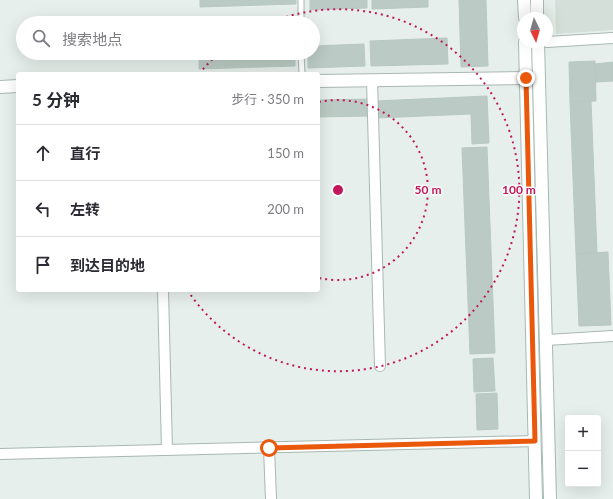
<!DOCTYPE html>
<html lang="zh">
<meta charset="utf-8">
<style>
body{margin:0;font-family:Lato,"Noto Sans SC",sans-serif;background:#f7f7f7;color:#2b2b33}
.controls{position:absolute;right:12px;bottom:12px;display:grid;overflow:hidden;border-radius:4px;box-shadow:0 4px 16px #0002}
.controls button{width:36px;height:36px;display:grid;place-items:center;padding:0;border:0;border-bottom:1px solid #e1e1e2;background:#fff;color:#2b2b33;font:20px sans-serif}
.compass{position:absolute;left:517px;top:12px;width:36px;height:36px;border-radius:50%;background:#fff;box-shadow:0 4px 16px #0002;rotate:175deg}
.stop{position:absolute;width:12px;height:12px;margin:-9px;border:3px solid #ea580c;border-radius:50%;background:#fff}
.stop.end{background:#ea580c;border-color:#fff;box-shadow:0 1px 4px #0008}
.list{margin:0;padding:0;list-style:none}
h2{display:flex;justify-content:space-between;align-items:center;height:52px;margin:0;padding:0 16px;font-size:17px}
h2 small{font-size:13px;font-weight:400;color:#7c7c81}
.list li{display:grid;grid-template-columns:26px 1fr auto;gap:12px;align-items:center;box-sizing:border-box;height:56px;padding:0 16px;border-top:1px solid #e1e1e2}
.list b{display:block;font-size:15px;white-space:nowrap}
.list em{font-size:13px;font-style:normal;color:#7c7c81}
.icon{flex:none;width:22px;height:22px;fill:none;stroke:currentColor;stroke-width:2;stroke-linecap:round;stroke-linejoin:round}
.map{position:relative;flex:none;width:613px;height:499px;overflow:hidden}
.search{position:absolute;background:#fff;box-shadow:0 4px 16px #0002;left:16px;top:16px;width:304px;height:44px;display:flex;align-items:center;gap:10px;box-sizing:border-box;padding:0 14px;border-radius:22px;color:#7c7c81;font-size:15px}
.panel{position:absolute;background:#fff;box-shadow:0 4px 16px #0002;left:16px;top:72px;width:304px;height:220px;border-radius:4px}
.map>svg:first-child{display:block}
.built{fill:#d4dfda}
.building{fill:#bbcac4;stroke:#b8c9c2}
.lines{fill:none;stroke-linecap:round;stroke-linejoin:round}
.service-casing{stroke:#a8b8b2;stroke-width:7}
.minor-casing{stroke:#a8b8b2;stroke-width:12}
.tertiary-casing{stroke:#a8b8b2;stroke-width:14}
.secondary-casing{stroke:#a4bbb3;stroke-width:14}
.service{stroke:#fff;stroke-width:5}
.minor{stroke:#fff;stroke-width:10}
.tertiary{stroke:#fff;stroke-width:12}
.secondary{stroke:#fff;stroke-width:12}
.route{stroke:#ea580c;stroke-width:5}
.ring{fill:none;stroke:#c2185b;stroke-width:2;stroke-dasharray:2 4}
.centre{fill:#c2185b;stroke:#f7fbf9;stroke-width:2}
.ring-label{font-size:12px;text-anchor:middle;font-weight:bold;fill:#c2185b;stroke:#f7fbf9;stroke-width:3;stroke-linejoin:round;paint-order:stroke}
</style>
<div class="map">
<svg width="613" height="499" viewBox="0 0 613 499">
<rect width="100%" height="100%" fill="#e6efeb"/>
<path class="built" d="M555 0H613V30L556 34Z"/>
<g class="building">
<path d="M200 0H296V4L200 7Z"/>
<path d="M310 0H367V8L310 10Z"/>
<path d="M372 0H428V7L372 9Z"/>
<path d="M459 0H486L488 66 461 67Z"/>
<path d="M447 38 448 64 371 66 370 41Z"/>
<path d="M364 44 365 66 308 68V53H313V46Z"/>
<path d="M199 53H295V66L199 69Z"/>
<path d="M595 61 596 101 570 102 569 62Z"/>
<path d="M613 62V81L596 82 595 64Z"/>
<path d="M487 96 489 143 472 144 471 114 376 118V101Z"/>
<path d="M369 99V116L318 117V100Z"/>
<path d="M591 101 597 253 576 254 570 102Z"/>
<path d="M487 147 495 353 470 354 462 148Z"/>
<path d="M608 252 611 325 579 326 576 254Z"/>
<path d="M493 358 495 391 474 392 473 359Z"/>
<path d="M497 393 498 429 477 430 476 394Z"/>
</g>
<g class="lines">
<defs>
<g id="service">
<path d="M301 0V23"/>
<path d="M301 53 302 74"/>
</g>
<g id="minor">
<path d="M547 42 613 38"/>
<path d="M372 80 380 366"/>
<path d="M163 290 167 450"/>
<path d="M546 340 613 336"/>
<path d="M269 448 271 499"/>
<path d="M0 454 535 441"/>
</g>
<g id="tertiary">
<path d="M318 81 526 78"/>
<path d="M0 87 18 86"/>
</g>
<g id="secondary">
<path d="M524 0 525 18"/>
<path d="M537 0V18"/>
<path d="M525 42 536 499"/>
<path d="M538 42 550 499"/>
</g>
</defs>
<use href="#service" class="service-casing"/>
<use href="#minor" class="minor-casing"/>
<use href="#tertiary" class="tertiary-casing"/>
<use href="#secondary" class="secondary-casing"/>
<use href="#service" class="service"/>
<use href="#minor" class="minor"/>
<use href="#tertiary" class="tertiary"/>
<use href="#secondary" class="secondary"/>
</g>
<g class="lines">
<path class="route" d="M269 448 535 441 526 78"/>
</g>
<g class="ring">
<path d="M319 102A90 90 0 1 1 319 278"/>
<path d="M199 74A181 181 0 0 1 219 53M269 23A181 181 0 1 1 188 291"/>
</g>
<circle cx="338" cy="190" r="6" class="centre"/>
<g class="ring-label">
<text x="428" y="194">50 m</text>
<text x="519" y="194">100 m</text>
</g>
</svg>
<div class="controls">
<button>+</button>
<button>−</button>
</div>
<svg class="compass" viewBox="-18 -18 36 36"><path d="M0-13l5 13h-10z" fill="#e53935"/><path d="M0 13l5-13h-10z" fill="#7c7c81"/></svg>
<div class="stop" style="left:269px;top:448px"></div>
<div class="stop end" style="left:526px;top:78px"></div>
<div class="search"><svg class="icon" aria-label="search" viewBox="0 0 24 24"><circle cx="10" cy="10" r="6"/><path d="M15 15l6 6"/></svg>搜索地点</div>
<section class="panel">
<h2>5 分钟<small>步行 · 350 m</small></h2>
<ul class="list">
<li><svg class="icon" aria-label="ahead" viewBox="0 0 24 24"><path d="M12 20V5M6 11l6-6 6 6"/></svg><div><b>直行</b></div><em>150 m</em></li>
<li><svg class="icon" aria-label="left" viewBox="0 0 24 24"><path d="M17 20v-9H6M10 6l-5 5 5 5"/></svg><div><b>左转</b></div><em>200 m</em></li>
<li><svg class="icon" aria-label="arrive" viewBox="0 0 24 24"><path d="M6 21V4h12l-3 4 3 4H6"/></svg><div><b>到达目的地</b></div></li>
</ul>
</section>
</div>
